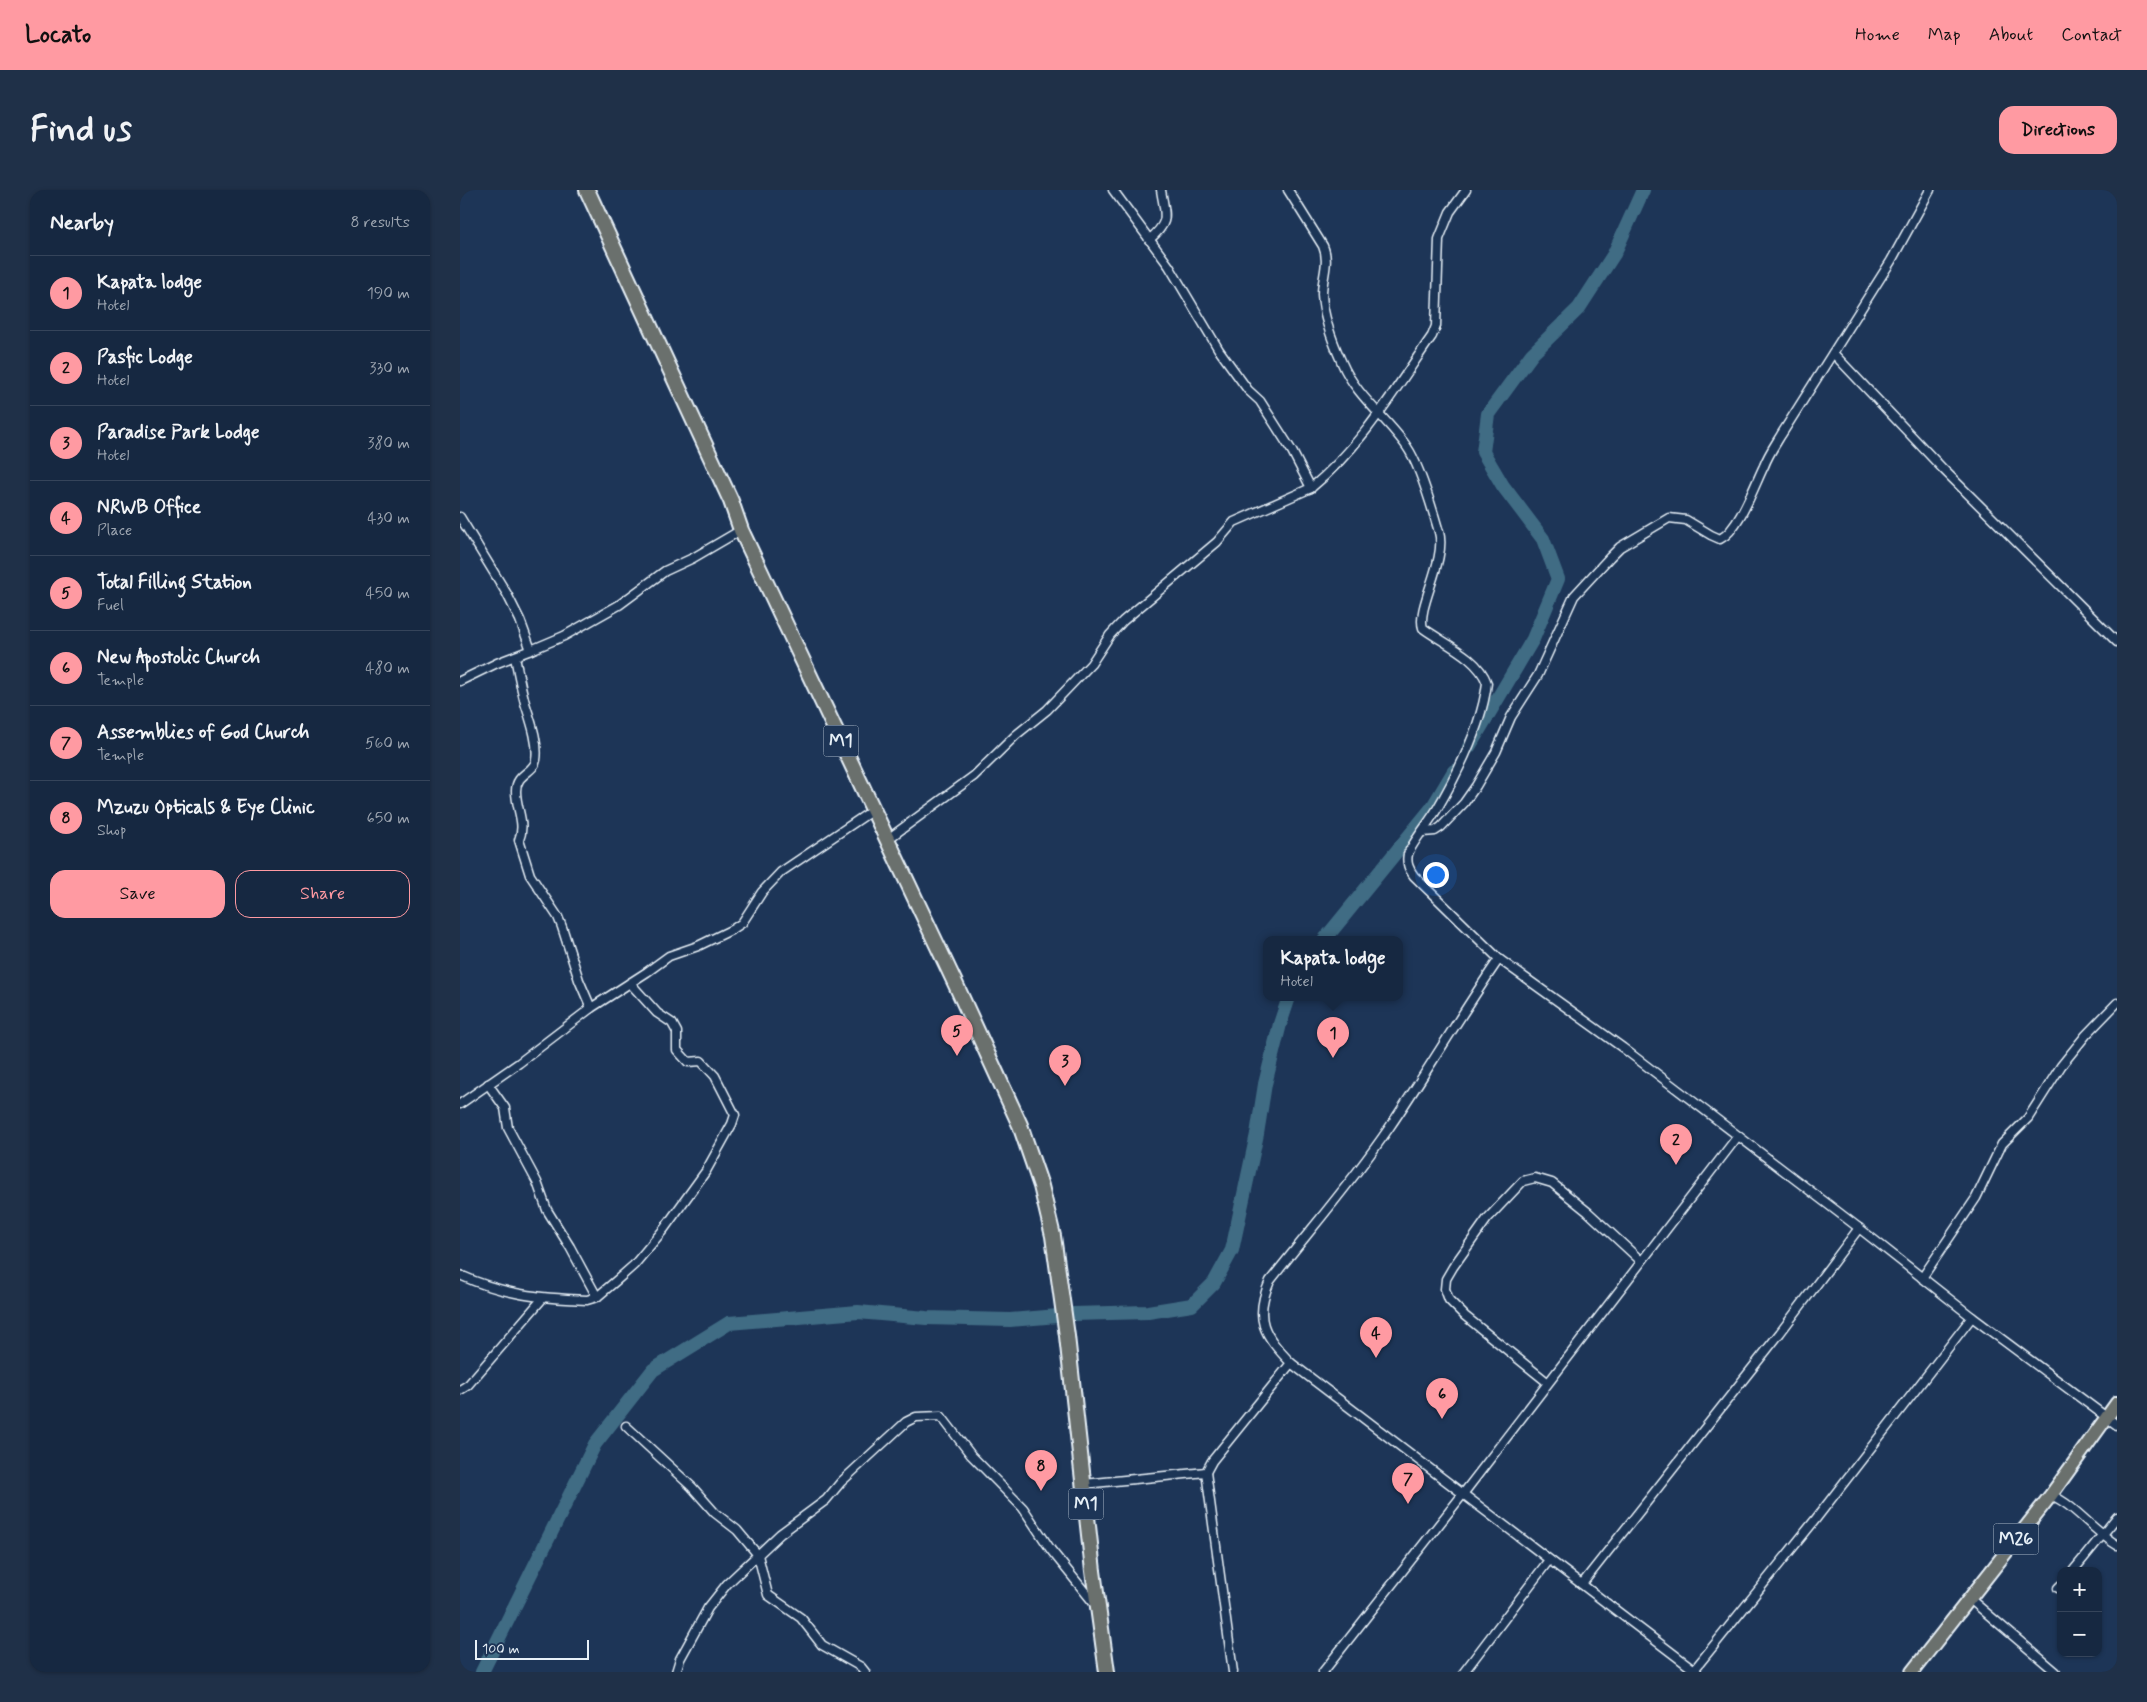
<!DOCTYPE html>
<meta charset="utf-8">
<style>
body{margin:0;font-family:Mynerve,sans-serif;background:#1f3048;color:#f1f3f6}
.controls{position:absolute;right:15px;bottom:15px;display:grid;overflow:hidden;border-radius:10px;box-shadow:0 1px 4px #0004}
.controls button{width:45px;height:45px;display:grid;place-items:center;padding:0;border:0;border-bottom:1px solid #35445a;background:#162841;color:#f1f3f6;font:25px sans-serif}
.scale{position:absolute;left:15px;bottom:12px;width:114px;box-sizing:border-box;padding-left:5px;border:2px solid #e8f1f8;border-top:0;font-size:14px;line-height:18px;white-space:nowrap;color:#e8f1f8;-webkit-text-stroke:4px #1d3557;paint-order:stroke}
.you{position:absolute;left:975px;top:684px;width:18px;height:18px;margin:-12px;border:4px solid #fff;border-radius:50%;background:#1a73e8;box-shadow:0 0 0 8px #1a73e833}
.badge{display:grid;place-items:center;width:32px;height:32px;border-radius:50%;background:#ff9aa2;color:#111;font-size:16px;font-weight:700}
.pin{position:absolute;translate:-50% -41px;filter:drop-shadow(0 1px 2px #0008)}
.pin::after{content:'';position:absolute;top:26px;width:18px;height:15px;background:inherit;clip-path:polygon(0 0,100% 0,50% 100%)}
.popup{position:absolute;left:803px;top:746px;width:140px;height:65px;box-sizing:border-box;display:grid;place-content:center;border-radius:10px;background:#162841;filter:drop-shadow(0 1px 4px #0005);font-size:16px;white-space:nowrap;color:#9ea6b1}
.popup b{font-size:19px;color:#f1f3f6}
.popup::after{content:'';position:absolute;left:50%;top:100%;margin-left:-10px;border:10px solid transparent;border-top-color:#162841}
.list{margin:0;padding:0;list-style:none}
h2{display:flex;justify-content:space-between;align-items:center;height:65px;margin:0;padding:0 20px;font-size:21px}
h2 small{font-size:16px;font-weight:400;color:#9ea6b1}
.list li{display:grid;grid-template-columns:32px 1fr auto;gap:15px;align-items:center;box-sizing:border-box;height:75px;padding:0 20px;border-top:1px solid #35445a}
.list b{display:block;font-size:19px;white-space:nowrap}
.list p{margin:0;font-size:16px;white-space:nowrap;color:#9ea6b1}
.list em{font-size:16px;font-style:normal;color:#9ea6b1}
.actions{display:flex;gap:10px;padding:15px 20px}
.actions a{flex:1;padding:11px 0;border:1px solid #ff9aa2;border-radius:15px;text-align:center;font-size:18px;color:#ff9aa2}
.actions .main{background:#ff9aa2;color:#111}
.map{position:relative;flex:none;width:1657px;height:1482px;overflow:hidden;border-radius:15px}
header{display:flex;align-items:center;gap:30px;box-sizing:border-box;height:70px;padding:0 25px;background:#ff9aa2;color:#111}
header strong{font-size:24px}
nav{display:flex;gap:28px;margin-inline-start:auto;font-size:18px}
.intro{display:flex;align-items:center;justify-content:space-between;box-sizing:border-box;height:120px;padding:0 30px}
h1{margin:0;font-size:35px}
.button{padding:12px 22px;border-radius:15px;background:#ff9aa2;color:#111;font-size:18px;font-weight:700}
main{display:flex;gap:30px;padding:0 30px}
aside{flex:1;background:#162841;border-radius:15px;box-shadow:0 1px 4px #0004}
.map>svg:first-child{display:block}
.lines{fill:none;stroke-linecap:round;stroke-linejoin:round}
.river{stroke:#406c84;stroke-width:14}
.street-casing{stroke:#e8f1f8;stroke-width:11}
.primary-casing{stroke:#e8f1f8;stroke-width:16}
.highway-casing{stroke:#e8f1f8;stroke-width:18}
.street{stroke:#1d3557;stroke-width:8}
.primary{stroke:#6b706d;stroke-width:12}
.highway{stroke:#6b706d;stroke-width:14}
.labels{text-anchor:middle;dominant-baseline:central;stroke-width:4.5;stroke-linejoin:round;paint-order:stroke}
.shield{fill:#1d3557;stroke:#abb9c8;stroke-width:1}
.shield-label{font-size:18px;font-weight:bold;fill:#e8f1f8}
</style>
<header>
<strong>Locato</strong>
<nav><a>Home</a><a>Map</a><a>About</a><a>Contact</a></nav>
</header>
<div class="intro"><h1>Find us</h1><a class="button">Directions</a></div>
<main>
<aside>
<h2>Nearby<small>8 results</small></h2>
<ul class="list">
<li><span class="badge">1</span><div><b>Kapata lodge</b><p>Hotel</p></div><em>190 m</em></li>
<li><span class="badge">2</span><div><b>Pasfic Lodge</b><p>Hotel</p></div><em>330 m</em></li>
<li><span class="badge">3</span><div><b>Paradise Park Lodge</b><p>Hotel</p></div><em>380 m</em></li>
<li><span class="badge">4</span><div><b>NRWB Office</b><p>Place</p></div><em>430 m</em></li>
<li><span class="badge">5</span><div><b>Total Filling Station</b><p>Fuel</p></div><em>450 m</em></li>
<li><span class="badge">6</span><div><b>New Apostolic Church</b><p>Temple</p></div><em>480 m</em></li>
<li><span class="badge">7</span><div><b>Assemblies of God Church</b><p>Temple</p></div><em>560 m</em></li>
<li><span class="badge">8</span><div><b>Mzuzu Opticals &amp; Eye Clinic</b><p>Shop</p></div><em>650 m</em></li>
</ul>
<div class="actions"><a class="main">Save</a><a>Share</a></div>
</aside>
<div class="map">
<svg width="1657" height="1482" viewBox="0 0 1657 1482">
<rect width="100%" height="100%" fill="#1d3557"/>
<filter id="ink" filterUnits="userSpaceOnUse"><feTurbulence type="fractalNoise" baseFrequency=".02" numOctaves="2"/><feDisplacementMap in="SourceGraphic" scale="10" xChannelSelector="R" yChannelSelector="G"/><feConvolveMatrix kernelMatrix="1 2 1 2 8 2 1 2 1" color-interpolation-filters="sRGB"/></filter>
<g filter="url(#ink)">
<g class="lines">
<g class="river">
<path d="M1009 557 1073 449 1098 389 1083 349 1043 296 1023 262 1028 224 1072 164 1119 118 1154 64 1183 0"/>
<path d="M865 749 972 618 994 581"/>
<path d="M613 1124 688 1122 732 1115 754 1093 772 1060 797 944 805 894 820 834 829 807"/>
<path d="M22 1482 135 1254 193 1180 269 1133 398 1122 466 1128 550 1130 598 1126"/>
</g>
<defs>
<g id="street">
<path d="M828 0 863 56C870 72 862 87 862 104 863 126 873 153 882 173 896 206 927 228 947 257 959 274 973 321 979 342 987 370 956 418 963 438 983 453 1018 467 1027 493 1022 534 998 583 977 619 970 631 952 653 948 664 946 673 949 679 954 686L1039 769 1163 858 1399 1038 1512 1127 1657 1235"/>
<path d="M689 50C711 31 705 26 701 0"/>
<path d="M1373 163 1483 279 1657 452"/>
<path d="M851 298C902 256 935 199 972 146L976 136 979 49 990 22 1006 0"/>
<path d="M0 327 47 404 60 430 71 460 37 473 0 491"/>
<path d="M71 460 104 446 159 415 205 381 233 368 281 340"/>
<path d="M963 642 975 641 981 637 1004 613 1016 596 1036 562 1051 527 1078 485 1114 406 1150 367 1160 357 1209 328 1226 330 1251 345 1260 349C1279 340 1295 294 1304 276 1308 265 1315 255 1321 245L1431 71 1470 0"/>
<path d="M428 649 514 586 556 545 587 520 631 474 650 445 663 431 757 352 774 332 851 298 832 261 800 211 788 200 759 160 709 76 653 0"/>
<path d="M131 818 187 782 209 766 238 756 273 739 282 733 302 702 321 682 413 620"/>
<path d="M28 894 45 918 48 938 77 992 87 1020 110 1057 137 1107"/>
<path d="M0 914 59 873 131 818 119 790 102 737 98 727 70 685 59 650C66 633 56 619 56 601 56 583 74 583 76 570 79 553 70 529 65 513 61 498 58 482 55 467"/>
<path d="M0 1085C44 1105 79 1108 127 1110L137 1107 157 1090 174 1075 204 1039 246 981 272 934 275 925 255 886 241 871 228 872 217 860V842L212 833 197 823 170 793"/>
<path d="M1462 1088 1516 1008 1542 954 1568 928 1601 876 1626 845 1657 813"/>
<path d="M831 1173 1237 1482"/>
<path d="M1087 1192 1005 1126 989 1110 985 1099 986 1089 993 1077 1027 1029 1063 991 1075 988 1092 993 1128 1022 1181 1071"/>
<path d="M0 1200 8 1195 83 1108"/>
<path d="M166 1236 232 1297 255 1323 277 1340 298 1365 308 1405 341 1428 362 1455 401 1477 405 1482"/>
<path d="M746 1282 773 1482"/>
<path d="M624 1294 746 1282 752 1271 831 1173C804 1145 793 1129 810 1091 850 1040 893 991 929 938 967 882 1001 824 1039 769"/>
<path d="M1591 1305C1616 1316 1633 1341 1657 1355"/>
<path d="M1613 1381 1657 1327"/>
<path d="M1122 1394 1320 1143 1399 1038"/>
<path d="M1598 1398 1601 1395"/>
<path d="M1510 1409 1596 1482"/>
<path d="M1234 1480 1355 1330 1512 1127"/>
<path d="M216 1482 220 1469 248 1418 267 1394 320 1344 366 1310 381 1292 446 1232 456 1227 481 1226 511 1265 563 1318 591 1360 637 1417"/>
<path d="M863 1482 1003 1304 1278 946"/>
<path d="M1004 1482 1089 1370"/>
</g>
<path id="primary" d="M1452 1482 1591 1305 1657 1213"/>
<path id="highway" d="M127 0 271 311 281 340 496 795 560 935 581 996 593 1046 607 1146 633 1381 647 1482"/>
</defs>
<use href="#street" class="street-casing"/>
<use href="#primary" class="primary-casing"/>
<use href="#highway" class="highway-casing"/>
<use href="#street" class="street"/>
<use href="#primary" class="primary"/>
<use href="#highway" class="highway"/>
</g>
</g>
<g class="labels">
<g class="shield">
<rect x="363.5" y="535.5" width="35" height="31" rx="4"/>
<rect x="608.5" y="1298.5" width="35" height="31" rx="4"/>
<rect x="1533.5" y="1333.5" width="45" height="31" rx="4"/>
</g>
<g class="shield-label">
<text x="381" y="551">M1</text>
<text x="626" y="1314">M1</text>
<text x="1556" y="1349">M26</text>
</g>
</g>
</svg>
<div class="controls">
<button>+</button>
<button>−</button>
</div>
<div class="scale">100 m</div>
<div class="you"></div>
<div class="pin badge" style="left:873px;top:868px">1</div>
<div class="popup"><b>Kapata lodge</b>Hotel</div>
<div class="pin badge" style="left:1216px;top:975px">2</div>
<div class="pin badge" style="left:605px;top:896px">3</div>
<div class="pin badge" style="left:916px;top:1168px">4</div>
<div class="pin badge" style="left:497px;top:866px">5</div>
<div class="pin badge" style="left:982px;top:1229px">6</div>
<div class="pin badge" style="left:948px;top:1314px">7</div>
<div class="pin badge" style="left:581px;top:1301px">8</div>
</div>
</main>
